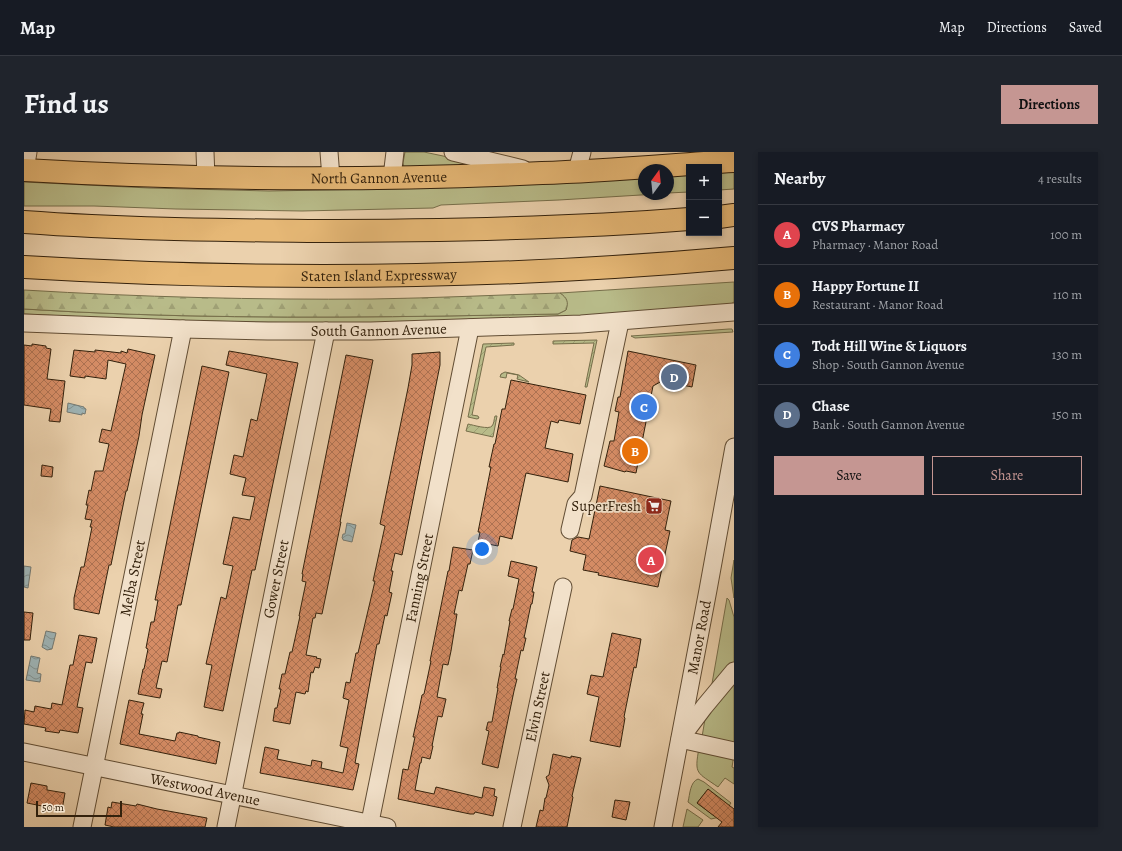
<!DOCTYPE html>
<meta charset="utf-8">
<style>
body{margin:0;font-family:Alegreya,serif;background:#20242c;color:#f1f3f6}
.controls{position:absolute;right:12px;top:12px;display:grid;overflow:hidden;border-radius:0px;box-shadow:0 2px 6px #0003}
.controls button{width:36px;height:36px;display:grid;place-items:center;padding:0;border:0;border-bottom:1px solid #363941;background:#171b24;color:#f1f3f6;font:20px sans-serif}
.compass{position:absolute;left:614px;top:12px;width:36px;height:36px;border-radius:50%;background:#171b24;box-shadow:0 2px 6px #0003;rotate:15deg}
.scale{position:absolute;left:12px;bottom:10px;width:86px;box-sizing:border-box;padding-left:4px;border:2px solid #33210c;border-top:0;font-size:11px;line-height:14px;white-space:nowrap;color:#33210c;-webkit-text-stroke:3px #f2e1ca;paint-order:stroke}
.you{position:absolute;left:458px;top:397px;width:14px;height:14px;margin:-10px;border:3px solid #fff;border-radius:50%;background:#1a73e8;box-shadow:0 0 0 6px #1a73e833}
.badge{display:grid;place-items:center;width:26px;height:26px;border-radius:50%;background:#c59692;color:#fff;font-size:13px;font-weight:700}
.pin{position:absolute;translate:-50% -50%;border:2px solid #fff;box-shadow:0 1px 4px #0006}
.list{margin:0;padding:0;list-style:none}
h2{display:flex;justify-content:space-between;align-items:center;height:52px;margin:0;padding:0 16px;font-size:17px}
h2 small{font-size:13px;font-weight:400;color:#9ea1a6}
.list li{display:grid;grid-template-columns:26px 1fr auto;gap:12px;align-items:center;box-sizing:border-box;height:60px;padding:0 16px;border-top:1px solid #363941}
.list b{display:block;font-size:15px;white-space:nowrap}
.list p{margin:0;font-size:13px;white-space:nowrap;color:#9ea1a6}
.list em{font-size:13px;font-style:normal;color:#9ea1a6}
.actions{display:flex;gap:8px;padding:12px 16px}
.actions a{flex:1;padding:9px 0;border:1px solid #c59692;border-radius:0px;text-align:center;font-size:14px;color:#c59692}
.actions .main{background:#c59692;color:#111}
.map{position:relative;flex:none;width:710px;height:675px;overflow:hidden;border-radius:0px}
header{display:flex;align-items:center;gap:24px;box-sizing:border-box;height:56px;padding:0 20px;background:#171b24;border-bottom:1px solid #363941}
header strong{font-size:19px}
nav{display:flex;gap:22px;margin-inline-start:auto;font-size:14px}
.intro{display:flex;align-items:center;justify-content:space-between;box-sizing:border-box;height:96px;padding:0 24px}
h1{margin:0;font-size:28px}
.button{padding:10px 18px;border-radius:0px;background:#c59692;color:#111;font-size:14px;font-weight:700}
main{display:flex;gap:24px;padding:0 24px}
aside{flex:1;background:#171b24;border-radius:0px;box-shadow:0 2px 6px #0003}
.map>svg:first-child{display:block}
.grass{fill:#b8bb89;stroke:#766e4a}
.forest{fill:url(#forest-firs);stroke:#766e4a}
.garden{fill:url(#garden-furrows);stroke:#766e4a}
.water{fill:url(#water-waves);stroke:#737972}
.building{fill:url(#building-cross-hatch);stroke:#33210c}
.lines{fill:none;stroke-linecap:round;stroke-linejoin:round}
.minor-casing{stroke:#614d34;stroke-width:19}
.major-casing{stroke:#33210c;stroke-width:24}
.highway-casing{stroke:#33210c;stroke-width:24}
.minor{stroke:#f2e1ca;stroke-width:17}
.major{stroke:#e6b876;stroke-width:22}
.highway{stroke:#e6b876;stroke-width:22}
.labels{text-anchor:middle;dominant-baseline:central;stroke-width:3.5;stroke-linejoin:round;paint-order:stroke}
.street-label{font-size:15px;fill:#33210c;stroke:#f2e1ca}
.poi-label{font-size:15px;fill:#33210c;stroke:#f2e1ca;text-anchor:end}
</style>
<header>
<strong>Map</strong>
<nav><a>Map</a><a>Directions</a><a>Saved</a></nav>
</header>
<div class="intro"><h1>Find us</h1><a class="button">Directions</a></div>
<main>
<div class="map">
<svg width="710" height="675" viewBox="0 0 710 675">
<defs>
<pattern id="forest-firs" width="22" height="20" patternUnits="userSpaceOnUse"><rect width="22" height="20" fill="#b8bb89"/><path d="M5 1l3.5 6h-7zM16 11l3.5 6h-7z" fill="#9fa075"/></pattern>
<pattern id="garden-furrows" width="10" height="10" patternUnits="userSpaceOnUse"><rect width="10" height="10" fill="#b8bb89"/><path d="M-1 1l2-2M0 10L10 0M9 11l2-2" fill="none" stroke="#9fa075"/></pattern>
<pattern id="water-waves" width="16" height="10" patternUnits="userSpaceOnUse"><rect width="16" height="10" fill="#9eb4b6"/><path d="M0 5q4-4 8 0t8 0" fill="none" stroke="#819292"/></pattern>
<pattern id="building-cross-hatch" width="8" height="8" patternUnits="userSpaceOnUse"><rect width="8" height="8" fill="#d58c65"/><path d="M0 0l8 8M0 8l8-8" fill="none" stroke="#ad7252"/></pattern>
</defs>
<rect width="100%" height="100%" fill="#ebd1ad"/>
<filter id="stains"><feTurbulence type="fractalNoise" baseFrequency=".005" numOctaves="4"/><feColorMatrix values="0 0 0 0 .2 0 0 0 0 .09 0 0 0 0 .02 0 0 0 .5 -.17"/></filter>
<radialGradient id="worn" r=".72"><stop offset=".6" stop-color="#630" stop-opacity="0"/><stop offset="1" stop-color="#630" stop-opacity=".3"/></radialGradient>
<g class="grass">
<path d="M381 0H400L462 13 380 15 379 11Z"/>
<path d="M710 19V37L695 38V20Z"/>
<path d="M665 22V40L644 41V24Z"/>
<path d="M620 25V42H633L535 48 417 53 409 56 278 59 152 57 70 54H0V30L125 36 245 39 414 36Z"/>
<path d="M710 130V150L707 152V155C622 160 537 166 451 169 301 173 150 170 0 162V157C140 166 281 166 421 164 459 163 496 163 534 162L542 158C543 149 544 147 536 141Z"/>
<path d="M705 177H708L709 180 611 186 607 184Z"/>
<path d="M710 408V446L707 426Z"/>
<path d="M703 446 705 448 710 465V513L686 543Z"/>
<path d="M710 525V594L678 585 682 561Z"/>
<path d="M675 596 710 603 708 615 710 616V632L701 626 694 635C673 620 670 623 675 596Z"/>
<path d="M674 627 680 630 707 651 704 655 684 637 673 651 689 663 696 665 687 667 664 650C666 642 666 630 674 627Z"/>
<path d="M663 657 679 668 674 675H659Z"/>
</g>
<path class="forest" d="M0 138C116 145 232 148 348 147 411 146 473 143 536 141 543 146 545 150 542 158L534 162C496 163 459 163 421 164 281 166 140 166 0 157Z"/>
<g class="garden">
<path d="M573 188 563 235H561L570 191 529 192V189Z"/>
<path d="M490 191V193L462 195 448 263 454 264 455 266 453 267 444 265 459 192Z"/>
<path d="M481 220 495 223 505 230 493 227 494 223 483 221 482 226 476 225 477 222Z"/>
<path d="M471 264H473L469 285 442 279 444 272C449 273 465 278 468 274 470 272 470 267 471 264Z"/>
</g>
<g class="water">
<path d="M44 251 60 255V256L62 257 61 262 58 261V263L43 260Z"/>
<path d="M323 371 332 373 328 390 319 388V387L318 386 319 382H321Z"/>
<path d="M0 414 7 415 4 436 0 435Z"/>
<path d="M22 479 32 481 28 497 23 498 18 495Z"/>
<path d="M7 504 16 506 13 521 17 522 16 530 2 528Z"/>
</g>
<g class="building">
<path d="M8 192 22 194V196L27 197 23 227 41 229 36 270 25 269 27 257 0 253V193L8 194Z"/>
<path d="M104 197 131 203 118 263 115 284 103 339H102L87 413H85L75 462 50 457V446L57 415H60L68 375H66L68 368 61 367 64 353H62L65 338 67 339 71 319H79L85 292 75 290 78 277 87 279 102 212 84 208 82 227 61 224V226L46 224 50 198 71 200V198L97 201V199L103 201Z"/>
<path d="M205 199 274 211 231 418H228L199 559 180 555 188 513 182 512 197 445 202 447 209 414 199 412 209 365 226 368 231 345 218 343 222 326 206 322 210 303 219 305 227 267 233 269 243 222 202 213Z"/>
<path d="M604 199 672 213 668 235 638 229 629 234 612 321 602 319 601 320 580 314 586 289H590L595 260 591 259 594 245H596Z"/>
<path d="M416 200V213L378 403 371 401 367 419H369L365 440 368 441 363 464 361 463 355 492H353L331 611 335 612 329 638 236 621 241 595 255 598 253 607 287 614 288 608 298 610 297 616 319 621 324 596 316 594 325 548 319 546 322 530 326 531 332 501H334L351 429H349L361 374 356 372 384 236 388 213V202Z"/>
<path d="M322 203 349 208 328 310 316 370H317L298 462 292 461 291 466H289L282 503 293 505 292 506 297 507 295 516 291 515 289 521 287 520 284 540 282 539 281 542 272 540 266 572 249 569 251 556H253L257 537H255L258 522H261L266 500H268L276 464H275L282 430 278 429 279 422H278Z"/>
<path d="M178 214 205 220 157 453H154L143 510 138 509 132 536 138 537 136 546 130 545 114 542 119 517H120L124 497 122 496 127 470H130L134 448H131Z"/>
<path d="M487 228 562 243 556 272 535 268 534 271 527 269 521 296 549 302 544 330 502 321 488 387 476 384 474 394 454 390 456 380H454L467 315H465L470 292H471L478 257H481Z"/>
<path d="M18 313 29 315 28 325 17 324Z"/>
<path d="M576 334 647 349 641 378 646 379 634 435 574 423 575 421 559 418 562 403 546 399 548 388 554 385 565 387Z"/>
<path d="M429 395 449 398 446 412H444L438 439 435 438 430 462H433L427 499 424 513 419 512 413 545 422 547 418 565 414 564 408 594H409L406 607 398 605 397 611H396L391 638 410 642 412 635 458 646 460 635 471 637 470 644 473 645 469 664 451 660 450 662H446L374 647 379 617 384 618 391 585H389L395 558 398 543 400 542 407 509H406L424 419H425Z"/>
<path d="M487 409 513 415 508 440H510L508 452H507L500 486H502L499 499 497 498 491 527H493L490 539 474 616 458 612 465 579 462 578 464 570H468L474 536H473L477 515H476L479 502 480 503 481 497 486 469H485L488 457H489L495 427 484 424Z"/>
<path d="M0 460 9 461 6 488H0Z"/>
<path d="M588 481 617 487 612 516 610 515 600 565 601 566 596 595 566 589 575 545 563 542 567 523 579 525Z"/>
<path d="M55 483 73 486 68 511 62 510 53 555 59 556 54 581 36 578 35 581 21 579 22 576 0 572 1 558 10 560 11 554 27 557 28 551 38 553 46 513H49Z"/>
<path d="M105 548 120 551 117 562H119L115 582 151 589 153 581H155V580L174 584V585L196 590 192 612 96 592Z"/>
<path d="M529 602 547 606V604L557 606 548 644 549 645 543 675H512L516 658 519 659 521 646H522L525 633 522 625 525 623Z"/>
<path d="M7 631 23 634V638L41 641 38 658 3 651Z"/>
<path d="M684 637 710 657V675H694L698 670 673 651Z"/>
<path d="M591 648 606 650 602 668 588 665Z"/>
<path d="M88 650 112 654 113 652 133 657 183 666 181 675H90L81 673 84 655 87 656Z"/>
</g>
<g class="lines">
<defs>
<g id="minor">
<path d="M181 0 182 26"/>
<path d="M305 0 307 26"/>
<path d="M429 0 499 17"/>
<path d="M1 18 4 0"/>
<path d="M553 19 558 0"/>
<path d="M368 25 371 0"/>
<path id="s1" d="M0 171 159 177 244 179H347L557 172 710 160"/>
<path d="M546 378 552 352 559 344 596 170"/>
<path d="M710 519 680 555 656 587 710 599"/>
<path id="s2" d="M0 600 363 675"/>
<path id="s3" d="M58 675 159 177"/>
<path id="s4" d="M202 675 302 179"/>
<path id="s5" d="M345 675 446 176"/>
<path id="s6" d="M488 675 539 435"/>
<path id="s7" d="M639 675 684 438 710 295"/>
</g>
<g id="major">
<path id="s8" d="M0 18C172 28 345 29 518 21 582 19 646 13 710 9"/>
</g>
<g id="highway">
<path d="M695 65 710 63"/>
<path d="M0 70C95 77 189 78 284 79 411 79 538 77 665 67"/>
<path id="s9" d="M0 115C236 129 474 127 710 106"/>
</g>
</defs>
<use href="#minor" class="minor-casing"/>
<use href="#major" class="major-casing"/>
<use href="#highway" class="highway-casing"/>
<use href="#minor" class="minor"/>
<use href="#major" class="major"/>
<use href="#highway" class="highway"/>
</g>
<defs>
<symbol id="supermarket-square" viewBox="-11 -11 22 22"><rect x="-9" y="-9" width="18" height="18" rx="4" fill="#8f2418" stroke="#f2e1ca"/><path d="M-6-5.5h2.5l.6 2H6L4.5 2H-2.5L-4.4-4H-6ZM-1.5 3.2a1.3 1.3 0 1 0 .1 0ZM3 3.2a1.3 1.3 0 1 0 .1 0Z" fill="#fff"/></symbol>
</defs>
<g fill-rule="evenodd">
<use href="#supermarket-square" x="620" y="344" width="20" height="20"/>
</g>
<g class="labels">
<g class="street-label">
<text stroke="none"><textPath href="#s8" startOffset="355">North Gannon Avenue</textPath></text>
<text stroke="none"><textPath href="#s9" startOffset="355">Staten Island Expressway</textPath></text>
<text stroke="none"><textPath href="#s1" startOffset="355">South Gannon Avenue</textPath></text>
<text stroke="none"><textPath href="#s3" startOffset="254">Melba Street</textPath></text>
<text stroke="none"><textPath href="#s5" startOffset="254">Fanning Street</textPath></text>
<text stroke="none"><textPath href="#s4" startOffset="253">Gower Street</textPath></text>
<text stroke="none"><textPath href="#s7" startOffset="193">Manor Road</textPath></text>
<text stroke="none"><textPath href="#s6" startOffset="123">Elvin Street</textPath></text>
<text stroke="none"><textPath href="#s2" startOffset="185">Westwood Avenue</textPath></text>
</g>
<g class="poi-label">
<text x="617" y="354">SuperFresh</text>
</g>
</g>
<rect width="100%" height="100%" filter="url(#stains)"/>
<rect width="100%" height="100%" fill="url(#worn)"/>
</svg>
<div class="controls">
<button>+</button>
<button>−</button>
</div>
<svg class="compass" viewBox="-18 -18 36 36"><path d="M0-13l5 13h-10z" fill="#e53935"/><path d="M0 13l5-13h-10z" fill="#9ea1a6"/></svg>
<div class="scale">50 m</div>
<div class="you"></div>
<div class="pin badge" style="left:627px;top:408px;background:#e0444e">A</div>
<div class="pin badge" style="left:611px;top:299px;background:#e8710a">B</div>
<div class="pin badge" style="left:620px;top:255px;background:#3f7fe0">C</div>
<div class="pin badge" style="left:650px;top:225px;background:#5c6f8a">D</div>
</div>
<aside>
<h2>Nearby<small>4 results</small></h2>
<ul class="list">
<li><span class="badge" style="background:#e0444e">A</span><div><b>CVS Pharmacy</b><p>Pharmacy · Manor Road</p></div><em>100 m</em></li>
<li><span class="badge" style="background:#e8710a">B</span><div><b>Happy Fortune II</b><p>Restaurant · Manor Road</p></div><em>110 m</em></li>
<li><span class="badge" style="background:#3f7fe0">C</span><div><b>Todt Hill Wine &amp; Liquors</b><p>Shop · South Gannon Avenue</p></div><em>130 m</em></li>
<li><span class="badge" style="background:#5c6f8a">D</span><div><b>Chase</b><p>Bank · South Gannon Avenue</p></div><em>150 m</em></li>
</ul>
<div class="actions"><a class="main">Save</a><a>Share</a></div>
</aside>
</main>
